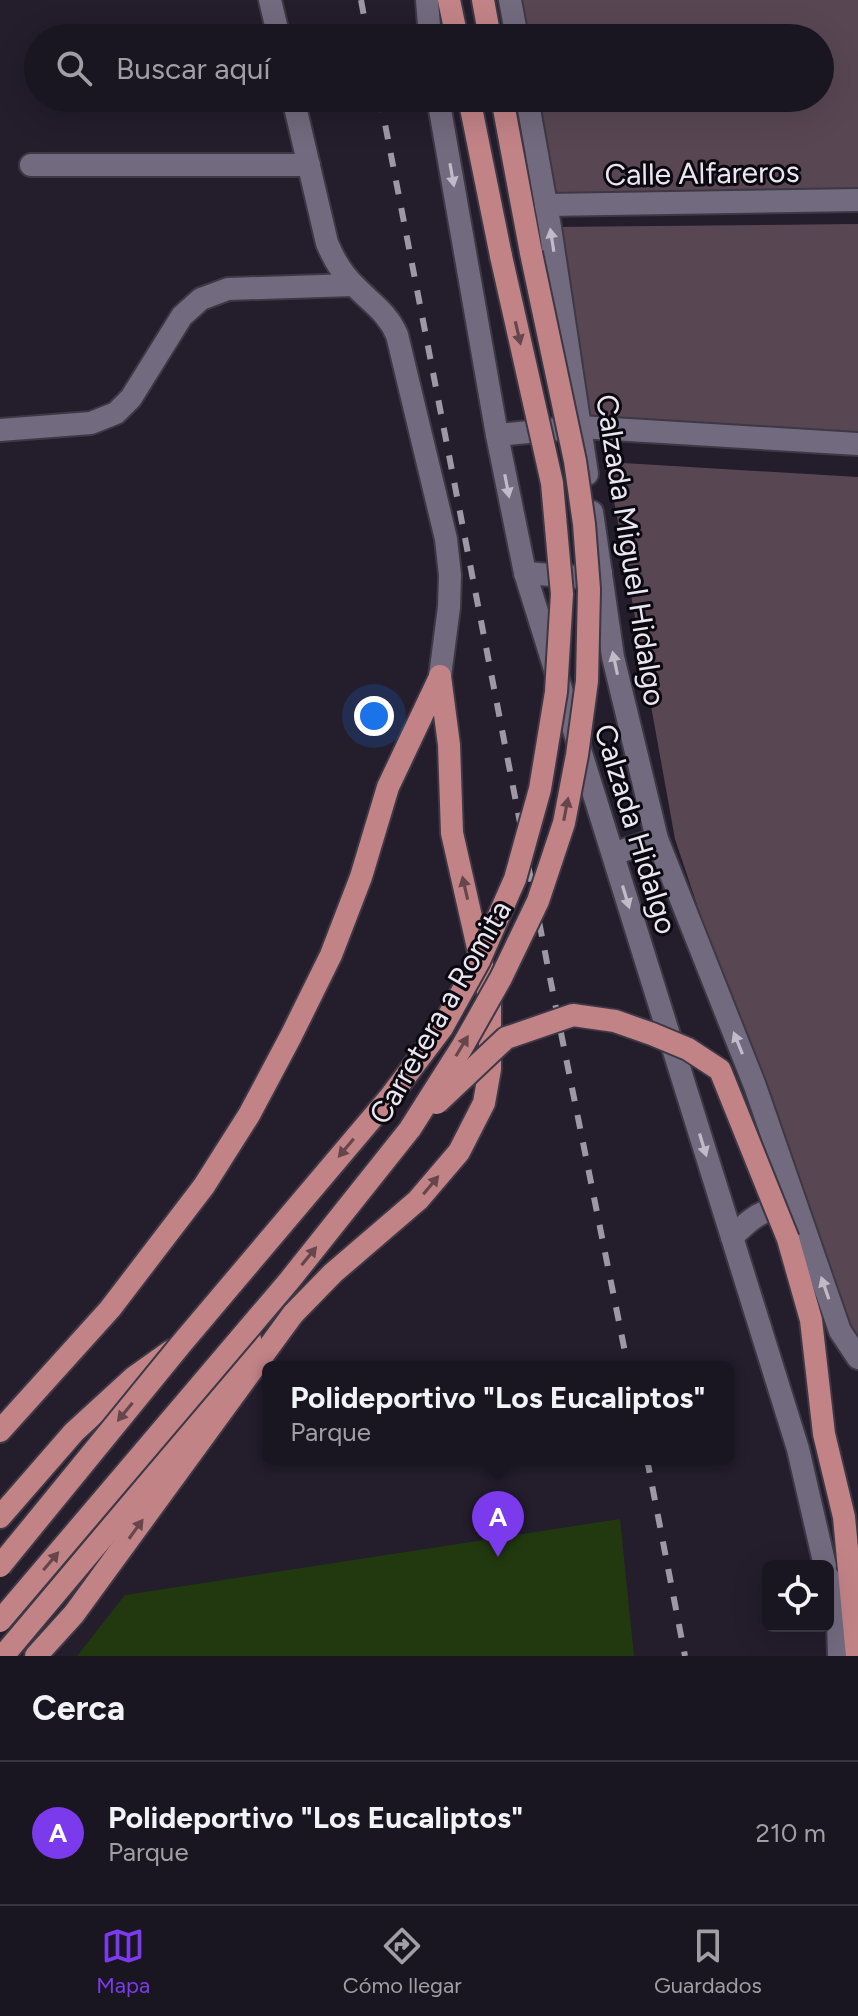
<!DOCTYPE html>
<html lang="es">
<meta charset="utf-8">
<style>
body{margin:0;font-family:Figtree,sans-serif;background:#27232e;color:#f1f3f6}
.controls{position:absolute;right:24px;bottom:24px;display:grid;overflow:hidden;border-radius:12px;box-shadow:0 8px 32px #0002}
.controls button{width:72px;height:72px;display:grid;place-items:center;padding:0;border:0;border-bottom:2px solid #38353f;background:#1a1621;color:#f1f3f6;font:40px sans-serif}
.you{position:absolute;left:374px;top:716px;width:28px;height:28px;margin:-20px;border:6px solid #fff;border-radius:50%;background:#1a73e8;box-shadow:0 0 0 12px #1a73e833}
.badge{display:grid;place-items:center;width:52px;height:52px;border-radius:50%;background:#7c3aed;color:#fff;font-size:26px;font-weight:700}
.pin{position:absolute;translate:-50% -66px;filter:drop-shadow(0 2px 4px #0008)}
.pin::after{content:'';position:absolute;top:42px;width:28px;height:24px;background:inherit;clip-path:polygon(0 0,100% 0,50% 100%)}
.popup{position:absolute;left:262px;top:1361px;width:472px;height:104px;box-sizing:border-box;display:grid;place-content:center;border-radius:12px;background:#1a1621;filter:drop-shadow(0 2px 6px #0005);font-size:26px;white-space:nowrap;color:#9f9fa5}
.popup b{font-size:30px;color:#f1f3f6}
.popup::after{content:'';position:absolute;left:50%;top:100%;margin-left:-16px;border:16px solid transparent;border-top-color:#1a1621}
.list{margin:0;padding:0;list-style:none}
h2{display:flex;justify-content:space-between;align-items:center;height:104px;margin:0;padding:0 32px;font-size:34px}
h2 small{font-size:26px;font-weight:400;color:#9f9fa5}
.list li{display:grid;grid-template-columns:52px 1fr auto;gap:24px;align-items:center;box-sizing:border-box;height:144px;padding:0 32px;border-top:2px solid #38353f}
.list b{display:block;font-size:30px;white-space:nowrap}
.list p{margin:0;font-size:26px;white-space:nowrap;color:#9f9fa5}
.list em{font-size:26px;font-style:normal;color:#9f9fa5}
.icon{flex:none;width:44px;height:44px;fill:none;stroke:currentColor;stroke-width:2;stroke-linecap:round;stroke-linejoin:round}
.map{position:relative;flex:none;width:858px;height:1656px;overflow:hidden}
.search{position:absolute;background:#1a1621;box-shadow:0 8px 32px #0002;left:24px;right:24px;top:24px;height:88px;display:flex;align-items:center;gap:20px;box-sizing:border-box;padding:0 28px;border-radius:44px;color:#9f9fa5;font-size:30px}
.sheet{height:248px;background:#1a1621}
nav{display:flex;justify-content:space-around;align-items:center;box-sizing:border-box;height:112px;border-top:2px solid #38353f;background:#1a1621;font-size:22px;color:#9f9fa5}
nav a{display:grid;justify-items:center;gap:4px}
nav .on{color:#7c3aed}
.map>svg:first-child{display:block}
.green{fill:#223910}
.building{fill:#584753}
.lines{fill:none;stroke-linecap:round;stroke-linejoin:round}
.minor-casing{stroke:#3d3845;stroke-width:26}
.tertiary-casing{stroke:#3d3845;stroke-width:26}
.primary-casing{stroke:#3d3845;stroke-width:26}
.minor{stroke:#726a7e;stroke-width:22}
.tertiary{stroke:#726a7e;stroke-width:22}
.primary{stroke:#c28387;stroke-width:22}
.rail{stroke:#9d98a4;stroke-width:6;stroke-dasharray:14 14;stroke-linecap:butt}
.primary-bridge-casing{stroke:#3d3845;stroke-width:26;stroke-linecap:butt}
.primary-bridge{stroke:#c28387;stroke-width:22}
.oneway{fill:#c1bbc9}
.oneway2{fill:#66464b}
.labels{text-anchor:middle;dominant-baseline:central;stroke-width:6;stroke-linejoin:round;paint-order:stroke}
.street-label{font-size:30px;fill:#ebe7f2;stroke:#0b080f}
</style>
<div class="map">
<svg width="858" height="1656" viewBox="0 0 858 1656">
<rect width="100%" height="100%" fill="#231d2c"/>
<path class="green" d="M620 1519 634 1656H77L125 1595Z"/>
<g class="building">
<path d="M510 0H858V200L546 205 527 98H820V38H517Z"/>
<path d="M858 224V445L580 427 550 227Z"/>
<path d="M607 462 858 477V1353L840 1331 675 839Z"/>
</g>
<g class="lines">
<defs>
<g id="minor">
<path d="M270 0 279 38"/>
<path d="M293 98 327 243C334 260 342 274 355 286 371 303 388 313 397 335L446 539 450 575 449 607 440 676"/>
<path d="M31 165H309"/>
<path d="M546 205 858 200"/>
<path d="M0 430 91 423 116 413 131 398 182 316 201 299 228 289 353 285"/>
</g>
<g id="tertiary">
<path d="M427 0 430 38"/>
<path d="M510 0 517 38"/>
<path d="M438 98 497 435 525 573 798 1449 825 1566"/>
<path d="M527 98 550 227 587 474"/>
<path d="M497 435 580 427 858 444"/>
<path d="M592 512 613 657 657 839 755 1086 840 1331 858 1358"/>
<path d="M525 573 578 577 601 573"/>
<path d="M613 854 657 839"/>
<path d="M732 1237C752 1219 764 1202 793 1216"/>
<path d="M828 1577 838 1620 839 1656"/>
</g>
<g id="primary">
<path d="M449 0 457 38"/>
<path d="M483 0 490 38"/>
<path d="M469 98 501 256"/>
<path d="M502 98 531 253"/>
<path d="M788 1239 811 1320 824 1434 844 1517 857 1656"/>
<path d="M0 1431 110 1309 204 1186 249 1115 291 1036 331 955 361 877 388 787 440 677"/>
<path d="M0 1517 74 1432 133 1378 171 1351"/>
<path d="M3 1656 167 1461 250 1339"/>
<path d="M36 1656 74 1614 293 1314 333 1273 418 1200 459 1152 484 1103 490 1069V1001L452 833 449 745 440 676"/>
</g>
</defs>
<use href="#minor" class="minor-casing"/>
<use href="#tertiary" class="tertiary-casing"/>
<use href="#primary" class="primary-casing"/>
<use href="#minor" class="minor"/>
<use href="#tertiary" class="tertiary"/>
<use href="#primary" class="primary"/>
<g class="rail">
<path d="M361 0 368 38"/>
<path d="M380 98 549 973 628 1367"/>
<path d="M647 1459 685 1656"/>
</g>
<defs>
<g id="primary-bridge">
<path d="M437 1103 506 1038 573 1015 615 1021 652 1034 688 1049 720 1070 788 1239"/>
<path d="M0 1566 182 1343 390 1097 442 1028 479 961 515 879 540 789 556 692 562 594 552 483 501 256"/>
<path d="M0 1621 289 1281 410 1129 462 1047 501 978 538 901 564 823 577 755 587 681 589 589 584 524 575 461 531 253"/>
</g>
</defs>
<use href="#primary-bridge" class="primary-bridge-casing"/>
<use href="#primary-bridge" class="primary-bridge"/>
</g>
<defs><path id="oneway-solid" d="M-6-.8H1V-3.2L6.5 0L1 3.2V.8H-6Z" transform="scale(2)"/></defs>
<g class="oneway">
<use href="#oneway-solid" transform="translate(452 175) rotate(80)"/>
<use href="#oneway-solid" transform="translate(552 240) rotate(-99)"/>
<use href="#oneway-solid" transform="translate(507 486) rotate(79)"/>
<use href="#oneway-solid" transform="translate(615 663) rotate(-102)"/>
<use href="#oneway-solid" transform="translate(626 897) rotate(73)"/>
<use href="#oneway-solid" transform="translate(738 1043) rotate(-112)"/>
<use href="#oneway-solid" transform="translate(703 1145) rotate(73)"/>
<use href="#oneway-solid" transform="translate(825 1288) rotate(-109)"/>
</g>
<g class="oneway2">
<use href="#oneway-solid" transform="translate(518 333) rotate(77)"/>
<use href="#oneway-solid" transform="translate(566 809) rotate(-79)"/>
<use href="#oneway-solid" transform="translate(465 888) rotate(-103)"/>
<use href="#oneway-solid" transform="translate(462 1046) rotate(-59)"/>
<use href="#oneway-solid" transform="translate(346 1148) rotate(130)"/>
<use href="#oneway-solid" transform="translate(431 1185) rotate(-50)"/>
<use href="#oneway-solid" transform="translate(309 1256) rotate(-51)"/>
<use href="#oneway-solid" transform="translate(125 1412) rotate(129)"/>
<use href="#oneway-solid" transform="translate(136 1529) rotate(-54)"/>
<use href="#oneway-solid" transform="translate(51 1561) rotate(-50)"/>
</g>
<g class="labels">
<g class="street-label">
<text transform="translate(702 173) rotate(-1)">Calle Alfareros</text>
<text transform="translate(631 550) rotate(81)">Calzada Miguel Hidalgo</text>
<text transform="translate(636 829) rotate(73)">Calzada Hidalgo</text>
<text transform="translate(440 1012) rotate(-60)">Carretera a Romita</text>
</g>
</g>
</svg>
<div class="controls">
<button><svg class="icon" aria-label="locate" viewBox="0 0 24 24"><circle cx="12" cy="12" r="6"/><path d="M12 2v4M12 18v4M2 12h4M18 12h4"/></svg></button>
</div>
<div class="you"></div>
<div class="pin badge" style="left:498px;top:1557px">A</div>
<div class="popup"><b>Polideportivo &quot;Los Eucaliptos&quot;</b>Parque</div>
<div class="search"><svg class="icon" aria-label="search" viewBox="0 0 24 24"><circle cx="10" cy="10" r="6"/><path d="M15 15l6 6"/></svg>Buscar aquí</div>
</div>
<section class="sheet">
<h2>Cerca<small></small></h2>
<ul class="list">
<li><span class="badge">A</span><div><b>Polideportivo &quot;Los Eucaliptos&quot;</b><p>Parque</p></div><em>210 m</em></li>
</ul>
</section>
<nav>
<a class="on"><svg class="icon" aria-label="map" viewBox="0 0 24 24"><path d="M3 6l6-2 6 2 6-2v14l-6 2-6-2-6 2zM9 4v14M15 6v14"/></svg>Mapa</a>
<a><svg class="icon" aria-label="directions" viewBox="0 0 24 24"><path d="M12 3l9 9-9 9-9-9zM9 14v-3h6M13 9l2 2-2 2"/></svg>Cómo llegar</a>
<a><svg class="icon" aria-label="saved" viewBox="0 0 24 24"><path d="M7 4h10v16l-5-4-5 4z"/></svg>Guardados</a>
</nav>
